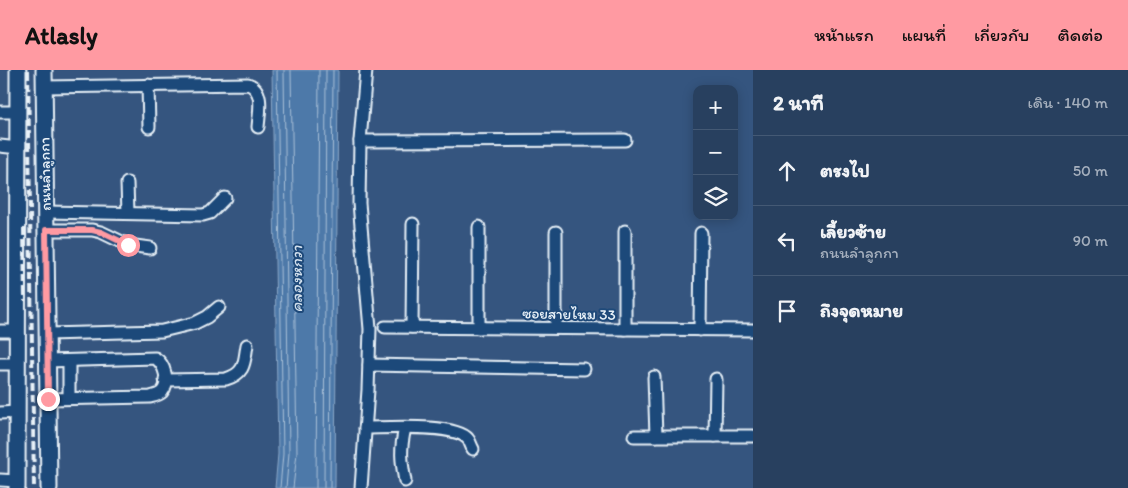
<!DOCTYPE html>
<html lang="th">
<meta charset="utf-8">
<style>
body{margin:0;font-family:Itim,"Playpen Sans Thai",sans-serif;background:#304765;color:#f1f3f6}
.controls{position:absolute;right:15px;top:15px;display:grid;overflow:hidden;border-radius:10px;box-shadow:0 2px 12px #0003}
.controls button{width:45px;height:45px;display:grid;place-items:center;padding:0;border:0;border-bottom:1px solid #445974;background:#28405f;color:#f1f3f6;font:25px sans-serif}
.stop{position:absolute;width:15px;height:15px;margin:-11px;border:4px solid #ff9aa2;border-radius:50%;background:#fff}
.stop.end{background:#ff9aa2;border-color:#fff;box-shadow:0 1px 5px #0008}
.list{margin:0;padding:0;list-style:none}
h2{display:flex;justify-content:space-between;align-items:center;height:65px;margin:0;padding:0 20px;font-size:21px}
h2 small{font-size:16px;font-weight:400;color:#a5afbd}
.list li{display:grid;grid-template-columns:32px 1fr auto;gap:15px;align-items:center;box-sizing:border-box;height:70px;padding:0 20px;border-top:1px solid #445974}
.list b{display:block;font-size:19px;white-space:nowrap}
.list p{margin:0;font-size:16px;white-space:nowrap;color:#a5afbd}
.list em{font-size:16px;font-style:normal;color:#a5afbd}
.icon{flex:none;width:28px;height:28px;fill:none;stroke:currentColor;stroke-width:2;stroke-linecap:round;stroke-linejoin:round}
.map{position:relative;flex:none;width:753px;height:418px;overflow:hidden}
header{display:flex;align-items:center;gap:30px;box-sizing:border-box;height:70px;padding:0 25px;background:#ff9aa2;color:#111}
header strong{font-size:24px}
nav{display:flex;gap:28px;margin-inline-start:auto;font-size:18px}
main{display:flex}
aside{flex:1;background:#28405f}
.map>svg:first-child{display:block}
.water{fill:#4e79a9;stroke:#8ca9c9}
.lines{fill:none;stroke-linecap:round;stroke-linejoin:round}
.shore{stroke:#aac1d8;stroke-width:1}
.minor-casing{stroke:#e8f1f8;stroke-width:15}
.major-casing{stroke:#e8f1f8;stroke-width:19}
.minor{stroke:#1f4a7a;stroke-width:11}
.major{stroke:#1f4a7a;stroke-width:15}
.rail{stroke:#e8f1f8;stroke-width:4;stroke-dasharray:8 4;stroke-linecap:butt}
.route{stroke:#ff9aa2;stroke-width:6}
.labels{text-anchor:middle;dominant-baseline:central;stroke-width:4;stroke-linejoin:round;paint-order:stroke}
.street-label{font-size:15px;fill:#e8f1f8;stroke:#1f4a7a}
.water-label{font-size:16px;font-style:italic;fill:#d1dfec;stroke:#1f4a7a}
</style>
<header>
<strong>Atlasly</strong>
<nav><a>หน้าแรก</a><a>แผนที่</a><a>เกี่ยวกับ</a><a>ติดต่อ</a></nav>
</header>
<main>
<div class="map">
<svg width="753" height="418" viewBox="0 0 753 418">
<rect width="100%" height="100%" fill="#35557f"/>
<filter id="ink" filterUnits="userSpaceOnUse"><feTurbulence type="fractalNoise" baseFrequency=".02" numOctaves="2"/><feDisplacementMap in="SourceGraphic" scale="10" xChannelSelector="R" yChannelSelector="G"/><feConvolveMatrix kernelMatrix="1 2 1 2 8 2 1 2 1" color-interpolation-filters="sRGB"/></filter>
<g filter="url(#ink)">
<path class="water" d="M272 0H338L335 418H275L278 384Z"/>
<g class="lines">
<g class="shore">
<path d="M277 0 283 384 280 418"/>
<path d="M284 0 289 383 286 418"/>
<path d="M291 0 297 383 293 418"/>
<path d="M316 418 319 0"/>
<path d="M324 418 326 0"/>
<path d="M330 418 333 0"/>
</g>
<defs>
<g id="minor">
<path d="M148 15 149 57"/>
<path d="M44 17 248 14C265 20 259 43 258 57"/>
<path d="M0 42H18"/>
<path d="M360 71 625 70"/>
<path d="M0 76 18 78"/>
<path d="M127 113 128 143"/>
<path d="M46 142 203 145 210 143 225 128"/>
<path d="M46 160H92L101 162 128 175 150 178"/>
<path d="M385 257 753 260"/>
<path d="M412 257 413 154"/>
<path d="M479 258V157"/>
<path d="M556 258V162"/>
<path d="M625 259V161"/>
<path d="M700 260 701 163"/>
<path d="M0 261H16"/>
<path d="M47 264 162 261 195 253 207 247 219 237"/>
<path d="M47 291 155 288C165 294 170 313 162 322 159 325 154 326 150 327L48 329"/>
<path d="M69 291V328"/>
<path d="M0 294H17"/>
<path d="M369 295 584 299"/>
<path d="M654 307 656 366"/>
<path d="M165 310 226 309C246 303 244 292 247 275"/>
<path d="M0 343 17 342"/>
<path d="M365 358C386 358 455 353 468 369 470 371 471 376 473 379"/>
<path d="M634 366H753"/>
<path d="M715 366 716 309"/>
<path d="M0 410 17 411"/>
<path d="M405 411C401 390 400 379 405 358"/>
<path d="M361 418 368 320 370 259 359 133 360 71 366 0"/>
</g>
<g id="major">
<path d="M44 0 49 418"/>
<path d="M17 418 18 0"/>
</g>
</defs>
<use href="#minor" class="minor-casing"/>
<use href="#major" class="major-casing"/>
<use href="#minor" class="minor"/>
<use href="#major" class="major"/>
<g class="rail">
<path d="M28 0 34 418"/>
<path d="M24 158 25 231"/>
</g>
</g>
</g>
<g class="lines" filter="url(#ink)">
<path class="route" d="M48 329 46 160H92L101 162 128 175"/>
</g>
<g class="labels">
<g class="street-label">
<text transform="translate(45 104) rotate(-91)">ถนนลำลูกกา</text>
<text transform="translate(569 244) rotate(1)">ซอยสายไหม 33</text>
</g>
<g class="water-label">
<text transform="translate(296 209) rotate(-90)">คลองหกวา</text>
</g>
</g>
</svg>
<div class="controls">
<button>+</button>
<button>−</button>
<button><svg class="icon" aria-label="layers" viewBox="0 0 24 24"><path d="M12 4l9 5-9 5-9-5zM3 14l9 5 9-5"/></svg></button>
</div>
<div class="stop" style="left:128px;top:175px"></div>
<div class="stop end" style="left:48px;top:329px"></div>
</div>
<aside>
<h2>2 นาที<small>เดิน · 140 m</small></h2>
<ul class="list">
<li><svg class="icon" aria-label="ahead" viewBox="0 0 24 24"><path d="M12 20V5M6 11l6-6 6 6"/></svg><div><b>ตรงไป</b></div><em>50 m</em></li>
<li><svg class="icon" aria-label="left" viewBox="0 0 24 24"><path d="M17 20v-9H6M10 6l-5 5 5 5"/></svg><div><b>เลี้ยวซ้าย</b><p>ถนนลำลูกกา</p></div><em>90 m</em></li>
<li><svg class="icon" aria-label="arrive" viewBox="0 0 24 24"><path d="M6 21V4h12l-3 4 3 4H6"/></svg><div><b>ถึงจุดหมาย</b></div></li>
</ul>
</aside>
</main>
